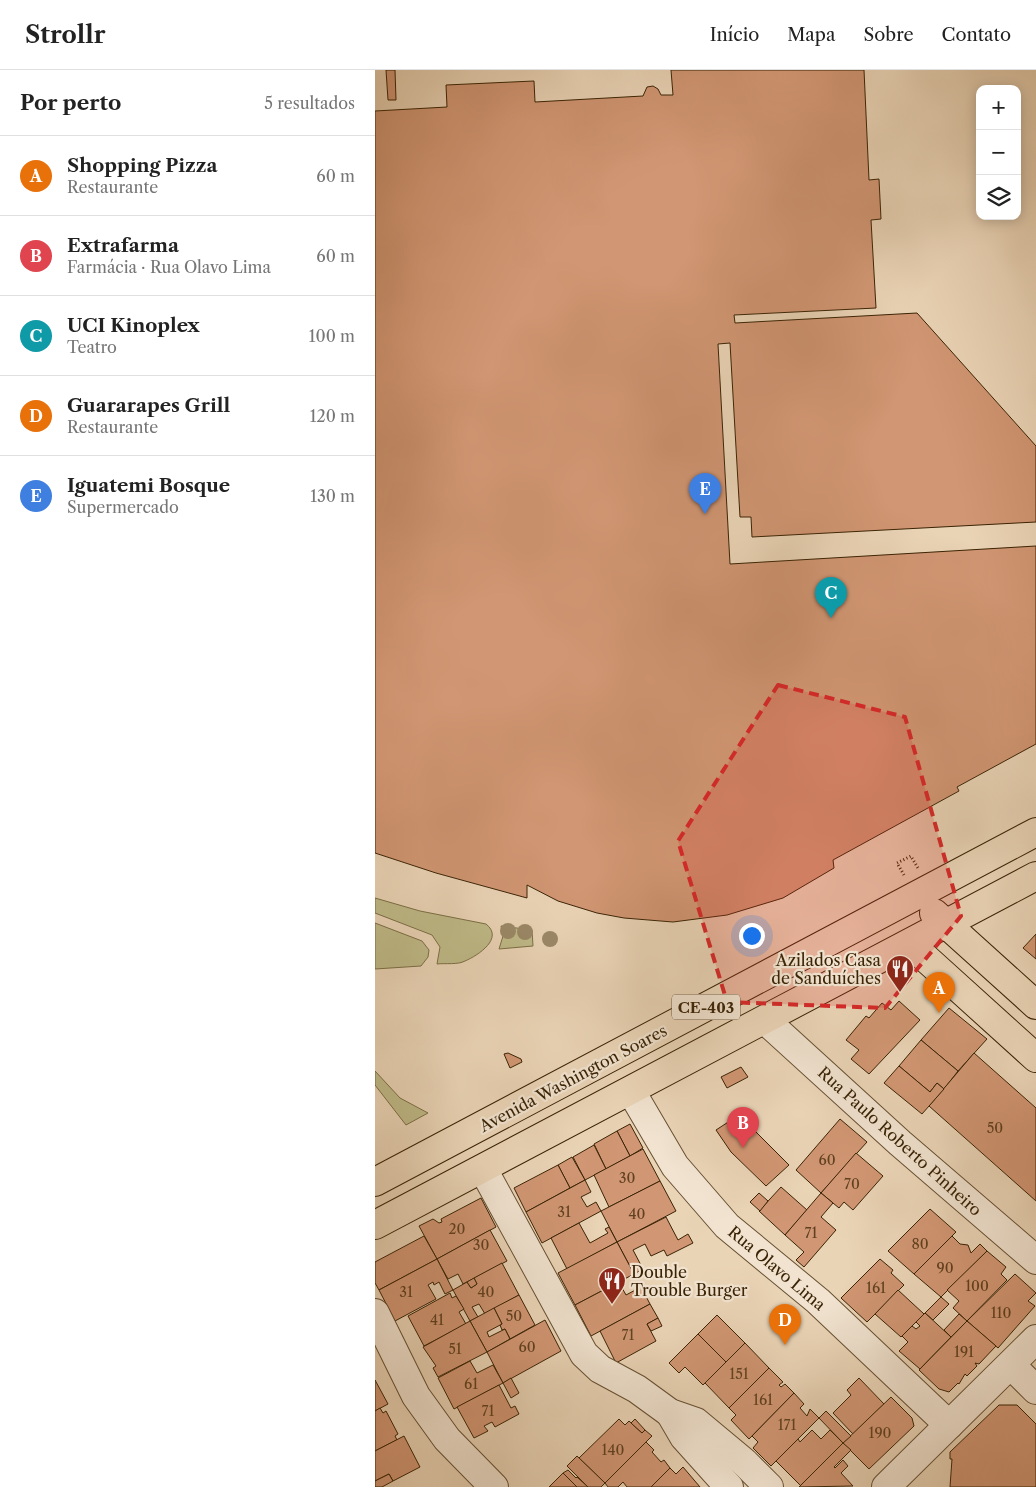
<!DOCTYPE html>
<html lang="pt">
<meta charset="utf-8">
<style>
body{margin:0;font-family:"Libre Caslon Text",serif;background:#f6f6f6;color:#222}
.controls{position:absolute;right:15px;top:15px;display:grid;overflow:hidden;border-radius:10px;box-shadow:0 2px 12px #0003}
.controls button{width:45px;height:45px;display:grid;place-items:center;padding:0;border:0;border-bottom:1px solid #e0e0e0;background:#fff;color:#222;font:25px sans-serif}
.you{position:absolute;left:376px;top:865px;width:18px;height:18px;margin:-12px;border:4px solid #fff;border-radius:50%;background:#1a73e8;box-shadow:0 0 0 8px #1a73e833}
.badge{display:grid;place-items:center;width:32px;height:32px;border-radius:50%;background:#1a73e8;color:#fff;font-size:16px;font-weight:700}
.pin{position:absolute;translate:-50% -41px;filter:drop-shadow(0 1px 2px #0008)}
.pin::after{content:'';position:absolute;top:26px;width:18px;height:15px;background:inherit;clip-path:polygon(0 0,100% 0,50% 100%)}
.list{margin:0;padding:0;list-style:none}
h2{display:flex;justify-content:space-between;align-items:center;height:65px;margin:0;padding:0 20px;font-size:21px}
h2 small{font-size:16px;font-weight:400;color:#767676}
.list li{display:grid;grid-template-columns:32px 1fr auto;gap:15px;align-items:center;box-sizing:border-box;height:80px;padding:0 20px;border-top:1px solid #e0e0e0}
.list b{display:block;font-size:19px;white-space:nowrap}
.list p{margin:0;font-size:16px;white-space:nowrap;color:#767676}
.list em{font-size:16px;font-style:normal;color:#767676}
.icon{flex:none;width:28px;height:28px;fill:none;stroke:currentColor;stroke-width:2;stroke-linecap:round;stroke-linejoin:round}
.map{position:relative;flex:none;width:661px;height:1417px;overflow:hidden}
header{display:flex;align-items:center;gap:30px;box-sizing:border-box;height:70px;padding:0 25px;background:#fff;border-bottom:1px solid #e0e0e0}
header strong{font-size:24px}
nav{display:flex;gap:28px;margin-inline-start:auto;font-size:18px}
main{display:flex}
aside{flex:1;background:#fff}
.map>svg:first-child{display:block}
.green{fill:#bfba88;stroke:#7c6e46}
.building{fill:#d19673;stroke:#3a2305}
.lines{fill:none;stroke-linecap:round;stroke-linejoin:round}
.minor-casing{stroke:#664f31;stroke-width:30}
.major-casing{stroke:#3a2305;stroke-width:30}
.path{stroke:#3a2305;stroke-width:3;stroke-dasharray:1 2.5;stroke-linecap:butt}
.minor{stroke:#f1e3d0;stroke-width:28}
.major{stroke:#ead4b6;stroke-width:28}
.tree{fill:#9b8867}
.marked{fill:#d62828;fill-opacity:0.2;stroke:#d62828;stroke-width:4;stroke-dasharray:10 6;stroke-linejoin:round}
.labels{text-anchor:middle;dominant-baseline:central;stroke-width:4.5;stroke-linejoin:round;paint-order:stroke}
.number-label{font-size:14px;fill:#604020}
.shield{fill:#f1e3d0;stroke:#715d42;stroke-width:1}
.shield-label{font-size:15px;font-weight:bold;fill:#3a2305}
.poi-label{font-size:16px;fill:#3a2305;stroke:#f1e3d0;text-anchor:end}
.street-label{font-size:16px;fill:#3a2305;stroke:#f1e3d0}
</style>
<header>
<strong>Strollr</strong>
<nav><a>Início</a><a>Mapa</a><a>Sobre</a><a>Contato</a></nav>
</header>
<main>
<aside>
<h2>Por perto<small>5 resultados</small></h2>
<ul class="list">
<li><span class="badge" style="background:#e8710a">A</span><div><b>Shopping Pizza</b><p>Restaurante</p></div><em>60 m</em></li>
<li><span class="badge" style="background:#e0444e">B</span><div><b>Extrafarma</b><p>Farmácia · Rua Olavo Lima</p></div><em>60 m</em></li>
<li><span class="badge" style="background:#0f9aa8">C</span><div><b>UCI Kinoplex</b><p>Teatro</p></div><em>100 m</em></li>
<li><span class="badge" style="background:#e8710a">D</span><div><b>Guararapes Grill</b><p>Restaurante</p></div><em>120 m</em></li>
<li><span class="badge" style="background:#3f7fe0">E</span><div><b>Iguatemi Bosque</b><p>Supermercado</p></div><em>130 m</em></li>
</ul>
</aside>
<div class="map">
<svg width="661" height="1417" viewBox="0 0 661 1417">
<rect width="100%" height="100%" fill="#ead4b6"/>
<filter id="stains"><feTurbulence type="fractalNoise" baseFrequency=".004" numOctaves="4"/><feColorMatrix values="0 0 0 0 .2 0 0 0 0 .09 0 0 0 0 .02 0 0 0 .5 -.17"/></filter>
<radialGradient id="worn" r=".72"><stop offset=".6" stop-color="#630" stop-opacity="0"/><stop offset="1" stop-color="#630" stop-opacity=".3"/></radialGradient>
<g class="green">
<path d="M0 828 45 841 111 854C129 868 104 885 90 891 83 895 70 893 62 894L65 877 57 865 0 843Z"/>
<path d="M0 853 47 871 54 880 53 887 46 896 0 899Z"/>
<path d="M126 856 157 860 158 876 124 879 128 866Z"/>
<path d="M0 1001 25 1028 53 1043 31 1055 0 1015Z"/>
</g>
<g class="building">
<path d="M11 0H20L21 30H13Z"/>
<path d="M296 0H489L494 110 504 109 506 149 496 150 501 238 359 245 360 253 542 243 661 376V452L377 467 376 447H365L355 273 343 274 355 494 661 476V674L582 717 584 721 458 790 459 798 408 828 352 845 298 852 249 848 222 843 183 831 152 815V828L61 803 0 783V41L72 37 71 15 159 11 160 32 268 26 272 17 278 16 283 19 286 25H298Z"/>
<path d="M661 864V889L648 878Z"/>
<path d="M524 931 545 950 494 1004 476 989 484 980 471 970 491 946 494 948 507 933 516 940Z"/>
<path d="M574 938 612 969 583 1001 546 970Z"/>
<path d="M546 970 583 1001 569 1019 562 1013 555 1022 524 996Z"/>
<path d="M133 983 146 989 147 992 135 998 129 984Z"/>
<path d="M599 983 661 1038V1131L554 1036Z"/>
<path d="M524 996 555 1022 562 1013 569 1019 547 1044 509 1013Z"/>
<path d="M366 997 373 1007 352 1018 346 1007Z"/>
<path d="M364 1045 414 1095 391 1116 356 1082 341 1060Z"/>
<path d="M465 1049 492 1072 446 1123 421 1100Z"/>
<path d="M255 1054 268 1078 255 1086 242 1061Z"/>
<path d="M242 1061 255 1086 231 1099 219 1074Z"/>
<path d="M219 1075 231 1099 210 1110 198 1087Z"/>
<path d="M268 1079 285 1111 234 1137 219 1105Z"/>
<path d="M481 1083 508 1106 478 1140 469 1132 464 1138 446 1123Z"/>
<path d="M197 1087 210 1110 195 1118 183 1095Z"/>
<path d="M183 1095 195 1118 151 1142 139 1118Z"/>
<path d="M210 1110 216 1122 206 1127 212 1137 221 1132 226 1141 167 1173 151 1142Z"/>
<path d="M285 1111 301 1141 242 1172 226 1141Z"/>
<path d="M406 1117 432 1140 410 1165 384 1141Z"/>
<path d="M384 1123 393 1131 385 1141 375 1132Z"/>
<path d="M446 1123 458 1133 446 1147 461 1160 429 1197 421 1190 429 1182 410 1165Z"/>
<path d="M106 1128 121 1157 62 1189 44 1156 58 1149 64 1153 67 1152 66 1149Z"/>
<path d="M555 1139 581 1162 539 1204 513 1181Z"/>
<path d="M291 1147 303 1170 313 1164 318 1173 292 1186 289 1180 276 1186 270 1174 258 1180 268 1199 259 1204 242 1172Z"/>
<path d="M204 1153 215 1173 233 1163 230 1159 234 1157 242 1172 192 1199 176 1168Z"/>
<path d="M115 1160 132 1191 88 1214 83 1204 73 1209 62 1189Z"/>
<path d="M49 1166 62 1189 4 1220 0 1213V1192Z"/>
<path d="M577 1166 585 1174 593 1175 596 1183 605 1174 612 1181 566 1227 539 1204Z"/>
<path d="M242 1172 259 1204 200 1235 183 1203Z"/>
<path d="M612 1181 631 1197 626 1204 632 1210 592 1251 578 1238 584 1231 572 1220Z"/>
<path d="M62 1189 78 1220 70 1224 64 1212 59 1215 58 1212 53 1215 61 1229 20 1251 4 1220Z"/>
<path d="M505 1189 518 1200 516 1203 529 1215 492 1252 466 1228Z"/>
<path d="M127 1193 144 1225 110 1244 104 1234 97 1237 103 1247 95 1251 78 1220 92 1212 96 1218 102 1214 99 1208Z"/>
<path d="M640 1204 661 1223 653 1231 660 1236 623 1278 592 1251Z"/>
<path d="M99 1208 102 1214 96 1218 92 1212Z"/>
<path d="M238 1215 240 1219 246 1216 251 1225 266 1217 275 1234 216 1266 200 1235Z"/>
<path d="M523 1220 549 1244 526 1267 500 1244Z"/>
<path d="M75 1223 77 1228 81 1226 89 1239 84 1242 91 1254 49 1276 33 1246Z"/>
<path d="M144 1225 160 1255 135 1269 130 1259 127 1260 125 1255 127 1254 119 1238Z"/>
<path d="M566 1227 574 1234 558 1250 550 1243Z"/>
<path d="M275 1234 283 1248 272 1254 281 1271 241 1293 225 1261Z"/>
<path d="M119 1238 127 1254 112 1262 114 1267 130 1259 135 1269 112 1282 95 1251Z"/>
<path d="M550 1243 576 1267 545 1299 524 1281 533 1272 527 1266 537 1256 541 1259 545 1256 541 1252Z"/>
<path d="M584 1244 592 1251 576 1267 569 1260Z"/>
<path d="M342 1245 370 1273 351 1292 323 1264Z"/>
<path d="M283 1248 287 1256 276 1261 272 1254Z"/>
<path d="M170 1250 186 1281 128 1313 112 1282Z"/>
<path d="M95 1251 112 1282 63 1307 58 1298 61 1296 48 1277Z"/>
<path d="M592 1251 621 1276 604 1294 600 1293 602 1296 592 1306 590 1304 584 1314 583 1313 574 1322 564 1319 544 1300Z"/>
<path d="M323 1264 351 1292 328 1315 310 1297 304 1303 294 1293Z"/>
<path d="M370 1273 394 1298 354 1338 330 1313Z"/>
<path d="M95 1291 102 1303 118 1295 128 1313 79 1339 63 1308Z"/>
<path d="M394 1298 408 1312 404 1315 406 1317 410 1314 419 1323 374 1369 356 1350 361 1345 354 1338Z"/>
<path d="M136 1308 144 1323 136 1328 128 1313Z"/>
<path d="M484 1308 509 1334 478 1364 458 1343 476 1325 472 1320Z"/>
<path d="M0 1310 13 1334 0 1341Z"/>
<path d="M124 1315 136 1338 140 1336 144 1344 120 1357 117 1352 109 1356 113 1361 99 1368 82 1337Z"/>
<path d="M419 1323 429 1334 425 1338 432 1346 435 1339 444 1348 396 1396 378 1378 383 1372 377 1366Z"/>
<path d="M516 1327 537 1348 539 1356 494 1399 468 1373Z"/>
<path d="M624 1335H642L661 1354V1417H575L577 1389H575V1382Z"/>
<path d="M5 1338 8 1343 11 1341 23 1364 20 1366 22 1370 0 1381V1341Z"/>
<path d="M451 1341 476 1366 468 1373 444 1348Z"/>
<path d="M244 1349 250 1355 254 1351 267 1363 270 1360 277 1366 230 1413 204 1388Z"/>
<path d="M260 1349 270 1360 267 1363 256 1353Z"/>
<path d="M437 1360 446 1369 455 1360 468 1373 426 1416 401 1391 423 1369 425 1372Z"/>
<path d="M29 1366 45 1397 18 1411 14 1404 0 1411V1381Z"/>
<path d="M271 1372 279 1380 277 1382 286 1392 289 1390 295 1398 276 1417H252L248 1412 243 1417H233L230 1413Z"/>
<path d="M468 1373 476 1380 459 1397 460 1398 468 1390 473 1396 466 1403 478 1416 424 1417Z"/>
<path d="M202 1386 230 1413 226 1417H213L192 1396Z"/>
<path d="M308 1397 325 1417H276L295 1398 301 1404Z"/>
<path d="M193 1400 201 1408 202 1407 213 1417H202L188 1403Z"/>
<path d="M188 1403 202 1417H174Z"/>
<path d="M14 1404 18 1411 7 1417H0V1411Z"/>
</g>
<g class="lines">
<defs>
<g id="minor">
<path d="M390 950 525 1073 661 1190"/>
<path d="M256 1021 300 1096 352 1156 443 1231 574 1355"/>
<path d="M108 1099 209 1284 225 1299 262 1319 295 1343 321 1352 369 1392 394 1417"/>
<path d="M0 1243 41 1326 72 1369 119 1417"/>
<path d="M636 1295 661 1320"/>
<path d="M295 1343 309 1367 354 1417"/>
<path d="M511 1417 661 1269"/>
</g>
<g id="major">
<path d="M559 843 661 935"/>
<path d="M535 874 661 988"/>
<path d="M0 1112 661 762"/>
<path d="M0 1155 661 806"/>
</g>
</defs>
<use href="#minor" class="minor-casing"/>
<use href="#major" class="major-casing"/>
<g class="path">
<path d="M537 788 543 798"/>
<path d="M529 805 522 793 536 786"/>
</g>
<use href="#minor" class="minor"/>
<use href="#major" class="major"/>
</g>
<g class="tree">
<circle cx="133" cy="861" r="8"/>
<circle cx="150" cy="862" r="8"/>
<circle cx="175" cy="869" r="8"/>
</g>
<path class="marked" d="M403 615 530 647 586 846 510 938 352 932 303 771Z"/>
<defs>
<symbol id="restaurant-pin" viewBox="-11 -11 22 30"><path d="M0 17L-7.5 6A9.5 9.5 0 1 1 7.5 6Z" fill="#8f2418" stroke="#f1e3d0"/><path d="M-5-6h1v4h1v-4h1v4h1v-4h1v5L-1.5 .5V6h-2V.5L-5-1ZM5-6V6H3V1.5H1.5Q1.5-4 5-6Z" fill="#fff"/></symbol>
</defs>
<g fill-rule="evenodd">
<use href="#restaurant-pin" x="509" y="883" width="32" height="43"/>
<use href="#restaurant-pin" x="221" y="1195" width="32" height="43"/>
</g>
<g class="labels">
<g class="number-label">
<text x="620" y="1058">50</text>
<text x="452" y="1090">60</text>
<text x="252" y="1108">30</text>
<text x="477" y="1114">70</text>
<text x="189" y="1142">31</text>
<text x="262" y="1144">40</text>
<text x="82" y="1159">20</text>
<text x="436" y="1163">71</text>
<text x="545" y="1174">80</text>
<text x="106" y="1175">30</text>
<text x="570" y="1198">90</text>
<text x="602" y="1216">100</text>
<text x="501" y="1218">161</text>
<text x="31" y="1222">31</text>
<text x="111" y="1222">40</text>
<text x="626" y="1243">110</text>
<text x="139" y="1246">50</text>
<text x="62" y="1250">41</text>
<text x="253" y="1265">71</text>
<text x="152" y="1277">60</text>
<text x="80" y="1279">51</text>
<text x="589" y="1282">191</text>
<text x="364" y="1304">151</text>
<text x="96" y="1314">61</text>
<text x="388" y="1330">161</text>
<text x="113" y="1341">71</text>
<text x="412" y="1355">171</text>
<text x="505" y="1363">190</text>
<text x="238" y="1380">140</text>
</g>
<rect class="shield" x="297" y="924.5" width="68" height="25" rx="4"/>
<g class="shield-label">
<text x="331" y="937">CE-403</text>
</g>
<g class="poi-label">
<text x="506" y="890">Azilados Casa<tspan x="506" dy="18">de Sanduíches</tspan></text>
<text x="256" y="1202" text-anchor="start">Double<tspan x="256" dy="18">Trouble Burger</tspan></text>
</g>
<g class="street-label">
<text transform="translate(198 1008) rotate(-28)">Avenida Washington Soares</text>
<text transform="translate(525 1071) rotate(42)">Rua Paulo Roberto Pinheiro</text>
<text transform="translate(402 1198) rotate(40)">Rua Olavo Lima</text>
</g>
</g>
<rect width="100%" height="100%" filter="url(#stains)"/>
<rect width="100%" height="100%" fill="url(#worn)"/>
</svg>
<div class="controls">
<button>+</button>
<button>−</button>
<button><svg class="icon" aria-label="layers" viewBox="0 0 24 24"><path d="M12 4l9 5-9 5-9-5zM3 14l9 5 9-5"/></svg></button>
</div>
<div class="you"></div>
<div class="pin badge" style="left:564px;top:943px;background:#e8710a">A</div>
<div class="pin badge" style="left:368px;top:1078px;background:#e0444e">B</div>
<div class="pin badge" style="left:456px;top:548px;background:#0f9aa8">C</div>
<div class="pin badge" style="left:410px;top:1275px;background:#e8710a">D</div>
<div class="pin badge" style="left:330px;top:444px;background:#3f7fe0">E</div>
</div>
</main>
